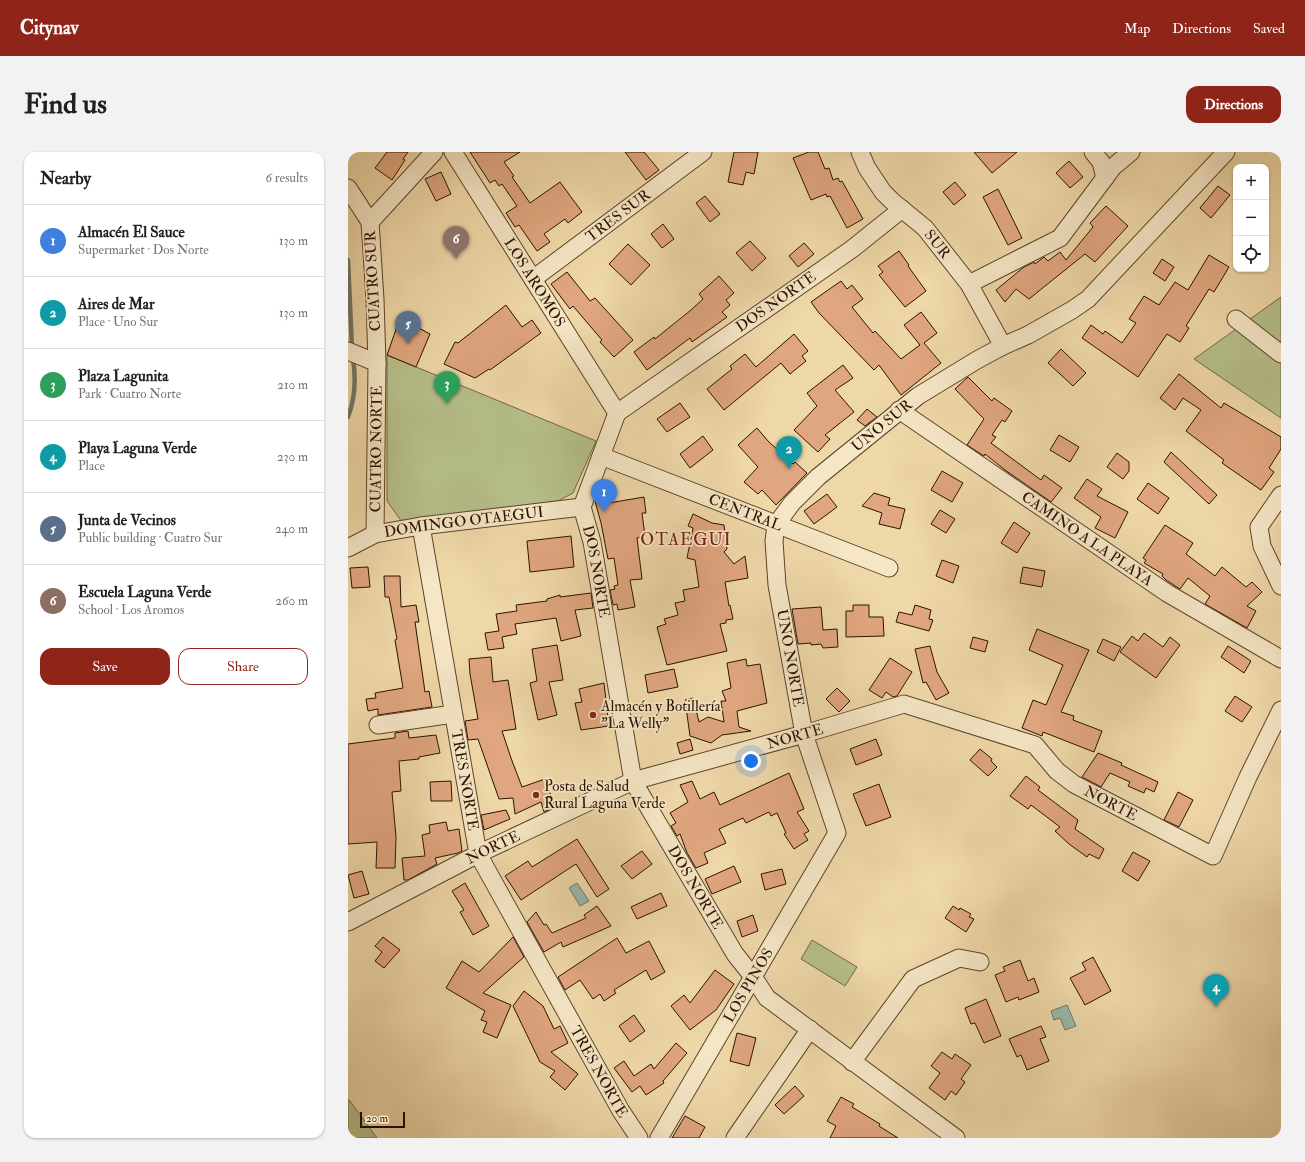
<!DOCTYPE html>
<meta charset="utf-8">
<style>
body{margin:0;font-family:"IM FELL Double Pica",serif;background:#f2f2f2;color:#202124}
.controls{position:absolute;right:12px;top:12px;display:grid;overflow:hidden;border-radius:8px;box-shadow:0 1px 3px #0004}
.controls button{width:36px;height:36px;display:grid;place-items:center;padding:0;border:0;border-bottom:1px solid #e0e0e0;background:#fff;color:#202124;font:20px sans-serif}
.scale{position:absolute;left:12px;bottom:10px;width:45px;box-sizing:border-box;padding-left:4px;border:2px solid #2c1200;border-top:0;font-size:11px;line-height:14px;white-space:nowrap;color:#2c1200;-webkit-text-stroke:3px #f5e6c6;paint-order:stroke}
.you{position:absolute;left:403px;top:609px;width:14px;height:14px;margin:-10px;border:3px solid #fff;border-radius:50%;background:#1a73e8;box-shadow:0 0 0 6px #1a73e833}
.badge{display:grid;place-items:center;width:26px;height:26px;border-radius:50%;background:#8f2418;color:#fff;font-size:13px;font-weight:700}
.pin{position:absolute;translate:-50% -33px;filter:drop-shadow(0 1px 2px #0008)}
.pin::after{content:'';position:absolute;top:21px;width:14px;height:12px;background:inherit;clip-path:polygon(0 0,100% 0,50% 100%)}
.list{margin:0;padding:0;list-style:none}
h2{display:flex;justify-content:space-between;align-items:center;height:52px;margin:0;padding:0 16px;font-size:17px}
h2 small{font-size:13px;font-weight:400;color:#757577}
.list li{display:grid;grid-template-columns:26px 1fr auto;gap:12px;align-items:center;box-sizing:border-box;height:72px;padding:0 16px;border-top:1px solid #e0e0e0}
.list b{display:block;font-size:15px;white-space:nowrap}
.list p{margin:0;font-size:13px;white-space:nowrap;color:#757577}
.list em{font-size:13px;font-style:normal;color:#757577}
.actions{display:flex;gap:8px;padding:12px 16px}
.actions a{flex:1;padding:9px 0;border:1px solid #8f2418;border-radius:12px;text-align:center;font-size:14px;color:#8f2418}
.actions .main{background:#8f2418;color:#fff}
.icon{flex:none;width:22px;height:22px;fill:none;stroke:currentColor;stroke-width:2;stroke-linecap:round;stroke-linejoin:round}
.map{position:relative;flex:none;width:933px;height:986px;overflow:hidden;border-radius:12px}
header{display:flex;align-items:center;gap:24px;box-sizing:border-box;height:56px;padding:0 20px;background:#8f2418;color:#fff}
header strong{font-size:19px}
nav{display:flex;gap:22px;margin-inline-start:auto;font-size:14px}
.intro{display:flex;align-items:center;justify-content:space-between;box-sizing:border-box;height:96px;padding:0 24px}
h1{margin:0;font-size:28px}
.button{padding:10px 18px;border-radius:12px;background:#8f2418;color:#fff;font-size:14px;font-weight:700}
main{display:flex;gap:24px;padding:0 24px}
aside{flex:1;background:#fff;border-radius:12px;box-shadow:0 1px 3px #0004}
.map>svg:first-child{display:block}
.green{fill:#b6bf8a;stroke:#716845}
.water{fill:#9ab9ae;stroke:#6e7668}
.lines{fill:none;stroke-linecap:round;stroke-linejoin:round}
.stream{stroke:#6e7668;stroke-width:4.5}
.building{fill:#e0a67f;stroke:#2c1200}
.minor-casing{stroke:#5d442a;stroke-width:19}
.minor{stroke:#f5e6c6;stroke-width:17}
.poi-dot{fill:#8f2418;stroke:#f5e6c6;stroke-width:1.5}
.labels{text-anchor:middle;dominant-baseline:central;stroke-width:3.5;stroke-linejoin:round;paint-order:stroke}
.street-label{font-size:15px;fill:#2c1200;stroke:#f5e6c6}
.poi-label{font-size:15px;fill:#2c1200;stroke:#f5e6c6;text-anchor:start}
.quarter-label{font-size:17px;letter-spacing:1px;fill:#7a1f14;stroke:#f5e6c6}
</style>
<header>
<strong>Citynav</strong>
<nav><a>Map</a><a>Directions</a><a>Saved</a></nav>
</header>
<div class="intro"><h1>Find us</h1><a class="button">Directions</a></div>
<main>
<aside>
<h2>Nearby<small>6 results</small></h2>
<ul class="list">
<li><span class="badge" style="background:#3f7fe0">1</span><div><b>Almacén El Sauce</b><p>Supermarket · Dos Norte</p></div><em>130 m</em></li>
<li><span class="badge" style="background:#0f9aa8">2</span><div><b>Aires de Mar</b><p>Place · Uno Sur</p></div><em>130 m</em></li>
<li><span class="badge" style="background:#2e9e5b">3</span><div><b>Plaza Lagunita</b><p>Park · Cuatro Norte</p></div><em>210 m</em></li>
<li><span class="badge" style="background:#0f9aa8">4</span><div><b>Playa Laguna Verde</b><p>Place</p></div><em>230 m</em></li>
<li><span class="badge" style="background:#5c6f8a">5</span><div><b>Junta de Vecinos</b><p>Public building · Cuatro Sur</p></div><em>240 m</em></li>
<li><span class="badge" style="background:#8d6e63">6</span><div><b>Escuela Laguna Verde</b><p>School · Los Aromos</p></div><em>260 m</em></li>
</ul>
<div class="actions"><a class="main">Save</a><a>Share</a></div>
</aside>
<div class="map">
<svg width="933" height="986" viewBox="0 0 933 986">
<rect width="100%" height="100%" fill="#efd8a8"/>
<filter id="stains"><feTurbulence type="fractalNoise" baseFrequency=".005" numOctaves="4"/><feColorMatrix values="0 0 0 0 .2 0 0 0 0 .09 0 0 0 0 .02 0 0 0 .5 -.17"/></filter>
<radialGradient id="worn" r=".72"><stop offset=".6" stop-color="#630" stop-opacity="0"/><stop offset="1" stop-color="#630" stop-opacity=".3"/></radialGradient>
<g class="green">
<path d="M933 145V266L846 207Z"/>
<path d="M39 203 248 289 225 341 210 349 54 370 39 349Z"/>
<path d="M464 788 509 815 497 834 453 807Z"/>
<path d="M0 947 2 949 29 986H0Z"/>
</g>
<g class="water">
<path d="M229 731 241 749 232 754 221 736Z"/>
<path d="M719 853 728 874 717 878 712 866 706 868 703 859Z"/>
</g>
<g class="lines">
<g class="stream">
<path d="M0 108 4 197"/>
<path d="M0 265C7 247 8 226 5 206"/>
</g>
</g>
<g class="building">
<path d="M39 0H60L55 7 57 8 44 28 27 16Z"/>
<path d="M122 0H172L156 10 166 24 164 25 182 51 212 30 234 60 220 71 217 67 196 82 202 90 189 99 171 73 167 75 158 61 169 54 154 32 151 34 147 28 142 31Z"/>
<path d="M277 0H296L311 18 298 28Z"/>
<path d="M386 0H410L406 22 398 20 395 33 380 30Z"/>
<path d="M461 0H470L477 17 481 16 485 28 490 26 492 30 494 29 515 67 499 76 482 44 479 45 478 42 463 48 445 6Z"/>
<path d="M626 0H669L644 21Z"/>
<path d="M721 9 735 25 722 36 708 21Z"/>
<path d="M93 20 103 42 88 49 77 27Z"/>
<path d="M607 30 618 43 606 53 595 40Z"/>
<path d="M870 34 882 43 863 66 852 56Z"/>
<path d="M650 37 674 86 660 93 635 45Z"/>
<path d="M357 44 372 62 362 70 348 51Z"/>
<path d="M758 54 780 74 747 110 737 102 681 147 668 137 657 150 648 138 676 115 686 110 687 112 696 105 700 109 712 100 718 108 745 75 742 71Z"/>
<path d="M315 72 326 87 314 96 303 82Z"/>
<path d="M402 89 418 106 404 119 388 101Z"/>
<path d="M456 91 466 102 450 115 441 104Z"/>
<path d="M280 92 302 113 283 133 261 112Z"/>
<path d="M551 99 561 113 560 114 578 139 557 155 531 123 535 120 530 114Z"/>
<path d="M861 103 881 115 866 140 861 137 838 174 841 176 832 190 819 182 790 225 734 186 743 173 755 182 757 179 774 191 788 171 781 167 796 144 811 153 827 130 840 138Z"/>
<path d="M814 107 826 115 817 129 805 121Z"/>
<path d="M219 120 242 149 247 146 285 188 266 205 252 190 254 188 225 154 222 157 203 132Z"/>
<path d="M371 124 386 141 378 148 382 153 374 160 379 165 344 190 342 186 299 218 286 200 306 185 307 187 343 158 355 147 351 142Z"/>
<path d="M493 129 499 137 504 133 515 147 504 155 525 181 527 179 553 207 572 193 556 173 573 160 589 181 576 191 593 211 553 243 531 213 526 218 471 161 463 150Z"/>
<path d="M158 153 174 175 184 168 193 181 142 218 141 217 127 226 96 212 107 190 110 191Z"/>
<path d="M52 166 82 182 68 215 39 203Z"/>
<path d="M446 182 460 199 454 204 458 209 442 222 433 211 376 258 359 237 384 217 382 214 397 202 408 215Z"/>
<path d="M713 197 738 221 725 234 700 211Z"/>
<path d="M495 213 505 226 487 238 506 260 477 283 482 287 470 300 446 278 469 254 459 241Z"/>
<path d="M831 222 873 256 876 251 933 285V297L921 316 926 320 913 338 874 311 876 308 838 279 853 258 835 246 827 258 812 246Z"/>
<path d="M620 225 644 249 646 246 664 259 657 270 654 268 644 283 648 285 643 291 693 328 696 323 714 336 703 350 657 318 637 302 636 304 619 293 636 267 607 237Z"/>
<path d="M332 251 342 265 319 280 309 267Z"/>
<path d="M519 257 529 265 517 274 509 268Z"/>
<path d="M409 276 420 289 445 312 447 310 459 321 428 353 414 338 410 342 396 330 410 315 390 293Z"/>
<path d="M711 283 731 295 722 310 702 298Z"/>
<path d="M355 284 365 298 342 316 332 302Z"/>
<path d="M823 300 869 343 861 352 816 310Z"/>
<path d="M769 301 781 310V319L775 327 759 315Z"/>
<path d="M594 319 615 331 604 350 583 338Z"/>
<path d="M739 327 754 337 749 344 780 360 767 386 747 376 753 365 726 346Z"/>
<path d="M800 331 821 346 810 362 789 347Z"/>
<path d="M526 341 542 346 540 353 557 357 552 377 531 372 534 361 514 354Z"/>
<path d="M479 342 489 355 466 372 456 359Z"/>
<path d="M260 345 261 351 296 345 298 361H294L297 384 289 386 294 427 282 428 287 455 270 458 269 452 265 453 262 438 267 437 266 434 270 433 266 406 260 407 253 371 247 349 248 346Z"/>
<path d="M592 358 607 367 598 381 583 372Z"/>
<path d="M345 362 364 371 376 373 379 397 376 400 386 412 397 404 400 426 377 430 381 454 382 453 385 467 378 468V471L372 472 379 499 319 513 309 475 318 472 316 467 330 463 327 451 337 449 335 438 351 435 347 408 339 406 345 376 340 374Z"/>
<path d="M666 370 682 381 669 401 653 391Z"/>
<path d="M817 373 845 391 838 402 867 424 874 415 898 435 904 430 914 440 899 454 908 459 899 476 857 452 862 444 840 426 832 437 818 428 814 424 815 422 796 411 798 408 795 406Z"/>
<path d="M223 384 226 415 182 420 179 389Z"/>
<path d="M594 408 611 414 605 431 588 424Z"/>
<path d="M20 415 22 435 4 436 2 416Z"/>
<path d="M675 415 697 419 694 435 672 431Z"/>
<path d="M36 424H52L53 455 68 453 71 470H67L77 540 81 539 84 555 30 563V557L20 559 18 547 28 546 27 541 55 536 47 488 49 487 41 445H37Z"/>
<path d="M243 441 245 456 227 458 233 484 213 489 208 466 167 472 169 482 154 485 156 496 140 498 137 481 151 479 148 462 169 459 168 453 199 449V447L212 443V445Z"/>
<path d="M505 453H521V465H535L536 484 498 485V459H505Z"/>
<path d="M567 453 583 458 581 467 585 468 581 479 548 470 551 460 564 463Z"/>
<path d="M473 455 475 478 489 477 490 495 475 496 473 492 463 493V491L450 492 444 457Z"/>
<path d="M689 477 741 498 713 560 726 564 725 568 754 579 746 600 695 580 694 584 674 576 685 548 698 553 715 513 681 498Z"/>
<path d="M796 481 815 495 822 485 832 493 808 526 772 500 784 484 790 489Z"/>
<path d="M625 485 640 489 637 500 622 496Z"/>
<path d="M755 487 773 495 766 509 749 500Z"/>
<path d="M209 493 215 528 201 530 209 563 190 568 182 531 189 529 184 497Z"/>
<path d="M582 494 589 520 601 541 588 548 578 530 575 531 567 497Z"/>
<path d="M880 494 903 509 896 521 873 505Z"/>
<path d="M143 505 145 530 160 528 168 577 154 579 163 606 174 635 197 627 207 655 196 660 193 650 167 662 165 646 151 647 130 587 120 588 117 569 130 567 122 522 121 507Z"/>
<path d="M542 506 564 520 549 544 545 545 538 540 534 546 521 538Z"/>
<path d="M398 507 399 514 412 512 419 551 389 559 391 575 403 579 374 583 363 591 342 584 337 548 345 546 351 570 360 565 376 570 373 549H378L374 539 383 536 379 511Z"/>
<path d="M326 517 330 535 300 541 297 523Z"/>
<path d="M256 531 261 574 233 578 227 551 234 550 231 537Z"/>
<path d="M489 536 502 549 491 560 478 547Z"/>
<path d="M887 544 904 555 894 570 877 559Z"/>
<path d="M60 579 61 586 88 583 92 601 71 605V607L51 609 53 639 44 640 48 685 47 716H28L29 690 0 692V592L47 586V581Z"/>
<path d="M342 587 345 598 332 602 329 591Z"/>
<path d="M528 587 534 603 508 613 502 597Z"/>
<path d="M632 597 644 607 643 609 649 615 640 624 622 608Z"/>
<path d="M750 601 774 611 773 613 810 630 806 640 798 636 796 641 780 634 782 630 762 621 753 635 734 625Z"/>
<path d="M441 621 456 657 449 660 461 679 456 682 460 688 446 697 436 682 438 681 429 661 423 664 421 660 398 671 395 666 371 677 378 691 356 701 360 711 348 716 339 701 332 682 329 684 323 674 328 671 322 661 340 650 332 633 344 629 352 647 366 640 372 653Z"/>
<path d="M678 624 692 635 690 638 730 668 727 677 756 697 751 707 741 702 739 705 721 692 707 679 712 675 683 653 680 657 662 644Z"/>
<path d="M103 629 104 649H83L82 630Z"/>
<path d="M531 632 543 665 518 674 505 642Z"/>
<path d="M830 640 845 648 831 675 816 668Z"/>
<path d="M158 658 162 667 136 678 133 663Z"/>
<path d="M98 670 100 679 111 677 114 699 110 701 87 706 89 712 60 728H56L54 706 77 704 74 683 82 681 81 673Z"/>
<path d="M229 687 261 737 249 745 228 712 173 748 157 724 180 709 184 715Z"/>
<path d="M294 699 304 712 284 727 273 714Z"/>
<path d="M785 700 802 709 790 729 774 719Z"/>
<path d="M386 714 393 730 364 742 357 727Z"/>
<path d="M434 717 438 732 417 738 413 722Z"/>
<path d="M14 719 21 742 6 746 0 723Z"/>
<path d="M117 731 141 774 125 783 112 760 116 758 104 739Z"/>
<path d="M313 741 319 754 289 767 283 755Z"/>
<path d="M249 754 263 774 215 795 213 790 196 800 179 770 188 760 196 773 198 772 204 781 238 766 236 763Z"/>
<path d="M605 754 611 758 612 756 623 762 621 765 626 767 618 780 597 766Z"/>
<path d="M405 763 410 779 394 785 389 769Z"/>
<path d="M35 785 52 798 36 816 27 809 34 800 27 794Z"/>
<path d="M165 785 176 805 135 841 163 853 149 886 135 880 139 870 133 868 137 859 98 836 114 809 131 820Z"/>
<path d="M269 786 278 801 301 789 317 820 303 828 298 818 266 838 268 841 256 849 252 842 245 847 232 828 217 838 210 825Z"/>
<path d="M745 805 763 839 737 853 722 826 738 818 734 811Z"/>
<path d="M672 808 680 829 686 826 691 840 671 848 670 845 658 850 647 823 657 819 655 815Z"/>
<path d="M367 818 386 832 368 858 342 878 323 854 336 843 342 851Z"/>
<path d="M176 839 195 854 206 877 212 874 220 891 203 900 230 922 217 938 202 925 207 919 192 910 165 854Z"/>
<path d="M638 847 653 884 636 891 627 871 623 872 617 856Z"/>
<path d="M286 863 297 879 282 890 271 874Z"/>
<path d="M693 874 698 885 692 887 701 909 679 918 673 903 669 905 661 887Z"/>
<path d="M389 881 408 886 401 914 382 909Z"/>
<path d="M328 891 339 901 315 929 316 931 298 943 292 934 284 940 266 916 276 909 286 924 303 912 306 917Z"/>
<path d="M594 900 604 907 607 902 623 913 613 927 617 930 608 943 603 939 597 948 581 936 592 921 583 914Z"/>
<path d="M447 934 456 944 436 962 427 953Z"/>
<path d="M493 945 506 952 504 955 532 972 531 974 550 986H482L488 974 479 969Z"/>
<path d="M337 964 357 975 351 986H324Z"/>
</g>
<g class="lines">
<defs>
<g id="minor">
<path id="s1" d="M105 0 269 261"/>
<path id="s2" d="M512 0 519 16 535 40 544 49 577 76 621 132 655 194"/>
<path d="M745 0 753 10 757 26"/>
<path d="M0 36 22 70"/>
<path id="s3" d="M554 57 504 97 269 261 234 355 244 390 285 629 387 802 406 826 419 846 608 986"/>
<path id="s4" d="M185 127 355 0"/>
<path d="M621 132 712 86 765 15 783 0"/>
<path d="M888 167 933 202"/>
<path d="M0 199 29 211"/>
<path id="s5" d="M551 258 819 441 933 507"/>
<path id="s6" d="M253 304 541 416"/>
<path d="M933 343 911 375 914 394 933 434"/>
<path id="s7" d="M73 374 130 702 273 959 291 986"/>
<path id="s8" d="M27 382 29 211 27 147 22 70 86 0"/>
<path id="s9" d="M0 396 27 382 73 374 234 355"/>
<path d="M30 573 105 562"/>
<path id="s10" d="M0 770 130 702 285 629 456 582 556 552 687 593 709 619 726 632 865 704 900 625 933 558"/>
<path d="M504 910 565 827 611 806 632 810"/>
<path id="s11" d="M311 986 489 681 456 582 429 433 426 389 428 373 444 351 470 325 570 244 629 208 655 194 680 183 724 158 740 147 878 0"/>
<path d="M387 986 462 877"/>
</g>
</defs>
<use href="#minor" class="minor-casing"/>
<use href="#minor" class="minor"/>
</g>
<g class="poi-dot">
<circle cx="245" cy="563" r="4"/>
<circle cx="188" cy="643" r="4"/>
</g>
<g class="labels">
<g class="street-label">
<text stroke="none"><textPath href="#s4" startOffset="106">TRES SUR</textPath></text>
<text stroke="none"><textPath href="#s2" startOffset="122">SUR</textPath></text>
<text transform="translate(25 129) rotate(-93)">CUATRO SUR</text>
<text stroke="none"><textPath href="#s1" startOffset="154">LOS AROMOS</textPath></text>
<text transform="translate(428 150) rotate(-35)">DOS NORTE</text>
<text stroke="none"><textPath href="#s11" startOffset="815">UNO SUR</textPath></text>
<text stroke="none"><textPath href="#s8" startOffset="85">CUATRO NORTE</textPath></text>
<text stroke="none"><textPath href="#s6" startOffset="155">CENTRAL</textPath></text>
<text stroke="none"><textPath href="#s9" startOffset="120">DOMINGO OTAEGUI</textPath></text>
<text stroke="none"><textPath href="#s5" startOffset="228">CAMINO A LA PLAYA</textPath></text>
<text stroke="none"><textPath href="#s3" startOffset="517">DOS NORTE</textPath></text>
<text transform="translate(442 506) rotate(80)">UNO NORTE</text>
<text stroke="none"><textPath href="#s10" startOffset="486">NORTE</textPath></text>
<text stroke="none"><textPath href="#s7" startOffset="258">TRES NORTE</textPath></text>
<text stroke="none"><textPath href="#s10" startOffset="834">NORTE</textPath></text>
<text stroke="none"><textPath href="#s10" startOffset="163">NORTE</textPath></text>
<text stroke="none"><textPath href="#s3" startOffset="853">DOS NORTE</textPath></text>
<text stroke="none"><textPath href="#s11" startOffset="177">LOS PINOS</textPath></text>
<text stroke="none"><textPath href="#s7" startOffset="582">TRES NORTE</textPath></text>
</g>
<g class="poi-label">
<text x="253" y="554">Almacén y Botillería<tspan x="253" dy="17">"La Welly"</tspan></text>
<text x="196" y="634">Posta de Salud<tspan x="196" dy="17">Rural Laguna Verde</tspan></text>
</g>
<g class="quarter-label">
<text x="338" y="387">OTAEGUI</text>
</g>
</g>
<rect width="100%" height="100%" filter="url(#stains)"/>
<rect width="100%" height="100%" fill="url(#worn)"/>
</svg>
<div class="controls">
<button>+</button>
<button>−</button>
<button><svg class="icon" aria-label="locate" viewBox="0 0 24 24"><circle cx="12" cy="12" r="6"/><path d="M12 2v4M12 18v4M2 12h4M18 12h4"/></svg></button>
</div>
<div class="scale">20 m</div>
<div class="you"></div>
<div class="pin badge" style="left:256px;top:360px;background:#3f7fe0">1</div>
<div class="pin badge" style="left:441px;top:317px;background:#0f9aa8">2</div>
<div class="pin badge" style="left:99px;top:252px;background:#2e9e5b">3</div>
<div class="pin badge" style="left:868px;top:855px;background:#0f9aa8">4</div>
<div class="pin badge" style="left:60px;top:192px;background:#5c6f8a">5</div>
<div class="pin badge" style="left:108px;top:107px;background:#8d6e63">6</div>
</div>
</main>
